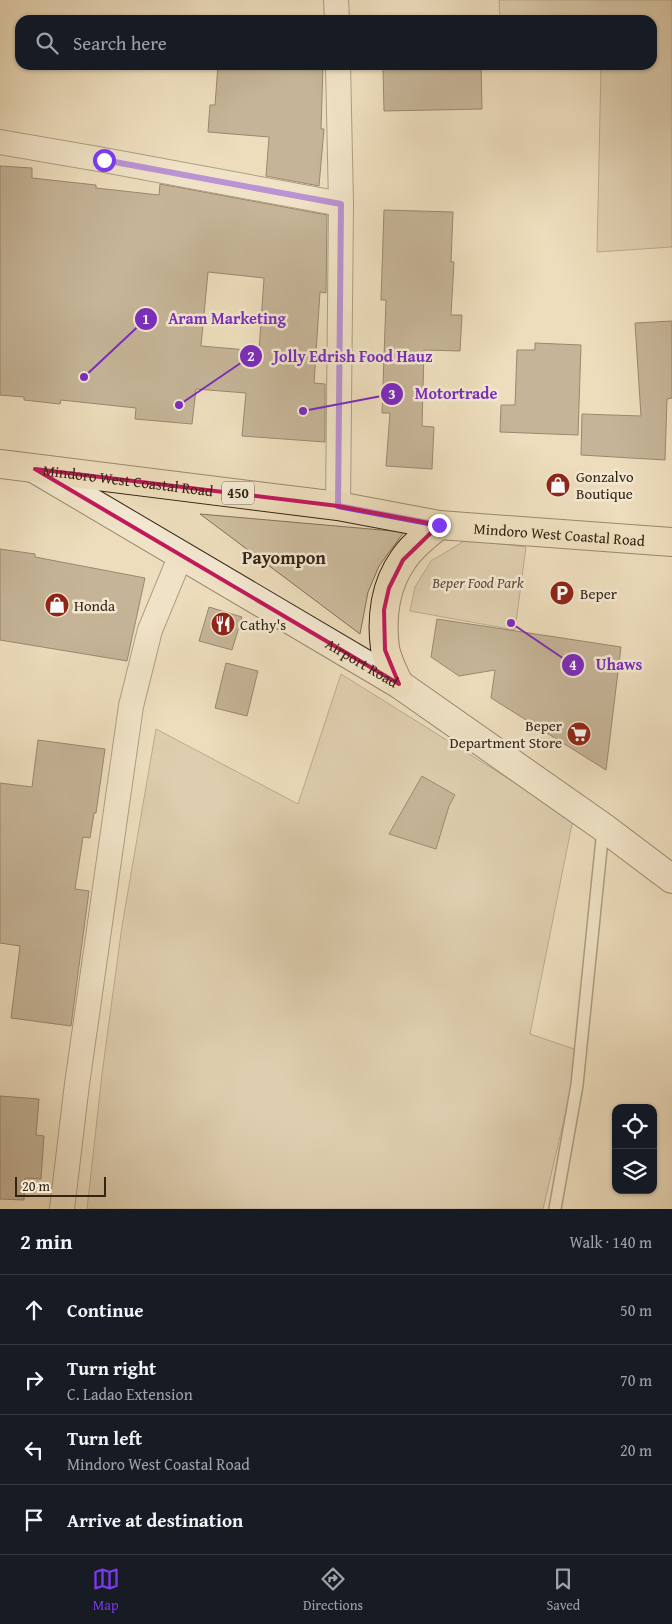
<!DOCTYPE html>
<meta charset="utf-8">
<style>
body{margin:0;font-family:"Gentium Book Plus",serif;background:#242831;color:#f1f3f6}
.controls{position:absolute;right:15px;bottom:15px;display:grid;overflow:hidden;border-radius:10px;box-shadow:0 1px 4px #0004}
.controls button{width:45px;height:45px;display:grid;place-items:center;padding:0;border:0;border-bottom:1px solid #363941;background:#171b24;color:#f1f3f6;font:25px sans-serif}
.scale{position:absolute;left:15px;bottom:12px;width:91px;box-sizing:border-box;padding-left:5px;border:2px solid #332313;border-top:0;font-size:14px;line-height:18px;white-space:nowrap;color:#332313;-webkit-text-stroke:4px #f3e9d3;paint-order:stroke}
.stop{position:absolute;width:15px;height:15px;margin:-11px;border:4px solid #7c3aed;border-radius:50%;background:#fff}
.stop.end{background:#7c3aed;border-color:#fff;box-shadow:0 1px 5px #0008}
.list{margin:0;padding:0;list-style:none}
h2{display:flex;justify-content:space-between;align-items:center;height:65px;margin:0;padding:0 20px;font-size:21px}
h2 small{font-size:16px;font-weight:400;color:#9ea1a6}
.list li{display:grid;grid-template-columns:32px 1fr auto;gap:15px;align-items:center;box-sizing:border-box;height:70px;padding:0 20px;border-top:1px solid #363941}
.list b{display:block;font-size:19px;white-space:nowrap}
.list p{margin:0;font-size:16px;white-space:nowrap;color:#9ea1a6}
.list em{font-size:16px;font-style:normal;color:#9ea1a6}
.icon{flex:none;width:28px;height:28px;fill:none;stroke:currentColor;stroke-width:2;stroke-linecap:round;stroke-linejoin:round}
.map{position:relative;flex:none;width:672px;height:1209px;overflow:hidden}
.search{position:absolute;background:#171b24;box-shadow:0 1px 4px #0004;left:15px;right:15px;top:15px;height:55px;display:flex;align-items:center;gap:12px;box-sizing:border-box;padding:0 18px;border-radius:15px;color:#9ea1a6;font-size:19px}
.sheet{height:345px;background:#171b24}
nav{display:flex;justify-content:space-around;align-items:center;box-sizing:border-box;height:70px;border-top:1px solid #363941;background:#171b24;font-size:14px;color:#9ea1a6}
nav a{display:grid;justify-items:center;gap:2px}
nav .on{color:#7c3aed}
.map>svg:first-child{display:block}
.green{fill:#cdbd9f;stroke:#807059}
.building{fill:#94846b;stroke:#332313;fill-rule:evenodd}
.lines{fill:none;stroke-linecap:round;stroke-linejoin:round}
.lane-casing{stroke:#62523d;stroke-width:14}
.street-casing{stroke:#62523d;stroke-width:26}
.secondary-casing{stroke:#332313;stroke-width:30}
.primary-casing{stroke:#332313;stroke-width:30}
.lane{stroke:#f3e9d3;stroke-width:11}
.street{stroke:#f3e9d3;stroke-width:24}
.secondary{stroke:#f3e9d3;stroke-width:28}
.primary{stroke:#edddbc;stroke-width:28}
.route{stroke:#7c3aed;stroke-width:6}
.marked{fill:none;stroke:#c2185b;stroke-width:4;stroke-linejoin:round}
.labels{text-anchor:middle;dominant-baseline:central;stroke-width:5;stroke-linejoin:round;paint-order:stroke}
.shield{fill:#f3e9d3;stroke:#6d5e4d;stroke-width:1}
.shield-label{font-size:14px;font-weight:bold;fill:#332313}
.poi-label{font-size:15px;fill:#332313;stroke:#f3e9d3;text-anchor:start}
.street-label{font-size:15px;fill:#332313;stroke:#f3e9d3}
.park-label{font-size:15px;font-style:italic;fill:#5a4a36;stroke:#f3e9d3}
.quarter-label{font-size:18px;font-weight:bold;fill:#332313;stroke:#f3e9d3}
.leader{fill:none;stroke:#7b2cbf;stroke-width:2}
.callout-dot{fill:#7b2cbf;stroke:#f3e9d3;stroke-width:2}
.mark-label{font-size:15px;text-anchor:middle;font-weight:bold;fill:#fff}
.callout-label{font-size:16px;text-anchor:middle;font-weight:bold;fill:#7b2cbf;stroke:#f3e9d3;stroke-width:5;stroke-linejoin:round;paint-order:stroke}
</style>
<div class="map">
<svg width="672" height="1209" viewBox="0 0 672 1209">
<rect width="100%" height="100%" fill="#edddbc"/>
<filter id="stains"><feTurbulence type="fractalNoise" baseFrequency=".004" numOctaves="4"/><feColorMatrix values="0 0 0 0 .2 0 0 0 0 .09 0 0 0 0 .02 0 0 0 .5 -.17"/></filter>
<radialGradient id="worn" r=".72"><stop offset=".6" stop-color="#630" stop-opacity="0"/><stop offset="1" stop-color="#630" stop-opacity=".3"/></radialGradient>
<g class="green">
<path d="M499 0H672V247L597 252 601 67 517 65H652V20H500Z"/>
<path d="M200 514 404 532 379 566 368 592 360 634Z"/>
<path d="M466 540 526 547 515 630 410 611 415 587 431 561Z"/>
<path d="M341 674 573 819 530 1034 580 1051 543 1209H87L102 1074 122 926 156 729 298 804Z"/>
</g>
<g class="building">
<path d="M218 65 274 69V65H323L321 129H324L319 186 266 176 269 137 208 132 210 105H215Z"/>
<path d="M397 65H481L482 109 384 111 383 68H397Z"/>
<path d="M0 166 32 168V178L96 185V188L159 195 160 184 327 215 326 293 320 292 314 383 325 384V442L242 436 246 393 196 389 192 424 135 419 136 408 61 400 60 404 24 400V397L0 395ZM208 272 264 278 259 351 201 346Z"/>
<path d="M384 210 453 212 451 262H454L451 315H462L460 351 424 350 422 426 434 427 432 469 386 466 390 413H382L386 300H381Z"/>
<path d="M672 321V398L667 399 665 460 581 455 582 414 641 416 635 323Z"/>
<path d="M535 343 581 345 578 435 500 432 501 405H515L517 350H535Z"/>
<path d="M0 549 35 554V557L145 578 127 661 0 640Z"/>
<path d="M209 607 242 617 232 650 199 641Z"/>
<path d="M437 619 621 647 606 770 491 698 495 670 459 676 431 657Z"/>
<path d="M226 663 258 671 247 716 215 708Z"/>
<path d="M38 740 105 749 96 813H94L90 838 83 837 75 889 89 891 71 1026 11 1018 20 946 0 943V783L32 787Z"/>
<path d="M422 776 455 795 449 806 436 849 389 834Z"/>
<path d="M0 1096 39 1099 36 1135 44 1136 41 1179 25 1178 24 1200 0 1199Z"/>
</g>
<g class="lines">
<defs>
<path id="lane" d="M555 1209 577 1085 603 829"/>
<g id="street">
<path d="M336 0 337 20"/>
<path d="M338 65 341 204 338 506"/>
<path d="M0 142 104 160 341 204"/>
<path d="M62 1209 77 1084 131 706 150 630 181 555"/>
</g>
<g id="secondary">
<path id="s1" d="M35 469 399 684 603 827 672 879"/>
</g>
<g id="primary">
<path id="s2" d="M0 464 338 506 439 525 672 542"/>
<path d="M399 684C394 673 387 660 385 648 381 618 385 585 403 560 412 546 427 535 439 525"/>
</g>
</defs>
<use href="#lane" class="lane-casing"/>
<use href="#street" class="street-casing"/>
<use href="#secondary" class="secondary-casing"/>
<use href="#primary" class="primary-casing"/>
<use href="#lane" class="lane"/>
<use href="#street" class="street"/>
<use href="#secondary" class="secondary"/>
<use href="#primary" class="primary"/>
</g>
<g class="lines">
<path class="route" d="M104 160 341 204 338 506 439 525"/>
</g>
<path d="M0 0H672V1209H0ZM35 469 338 506 439 525 403 560 389 588 384 610 385 650 399 684Z" fill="#edddbc" fill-opacity=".55" fill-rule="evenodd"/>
<path class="marked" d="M35 469 338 506 439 525 403 560 389 588 384 610 385 650 399 684Z"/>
<defs>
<symbol id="shop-disc" viewBox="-11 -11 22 22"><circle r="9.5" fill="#8f2418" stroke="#f3e9d3"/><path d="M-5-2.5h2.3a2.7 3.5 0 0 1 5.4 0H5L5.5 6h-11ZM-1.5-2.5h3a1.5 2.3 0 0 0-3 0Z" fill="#fff"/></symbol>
<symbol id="parking-disc" viewBox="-11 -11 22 22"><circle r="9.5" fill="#8f2418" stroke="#f3e9d3"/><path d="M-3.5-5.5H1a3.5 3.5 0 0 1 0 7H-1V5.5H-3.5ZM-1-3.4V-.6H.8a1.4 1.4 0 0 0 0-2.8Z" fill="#fff"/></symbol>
<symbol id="restaurant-disc" viewBox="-11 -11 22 22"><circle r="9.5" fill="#8f2418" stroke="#f3e9d3"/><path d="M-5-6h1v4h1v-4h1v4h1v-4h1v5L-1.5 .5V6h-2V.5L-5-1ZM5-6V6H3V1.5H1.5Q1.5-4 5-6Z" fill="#fff"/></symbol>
<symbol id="supermarket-disc" viewBox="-11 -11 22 22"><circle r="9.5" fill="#8f2418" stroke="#f3e9d3"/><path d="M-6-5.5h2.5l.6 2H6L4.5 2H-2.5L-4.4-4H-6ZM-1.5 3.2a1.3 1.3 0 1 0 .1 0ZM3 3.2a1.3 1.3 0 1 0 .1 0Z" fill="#fff"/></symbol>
</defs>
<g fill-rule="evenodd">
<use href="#shop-disc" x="544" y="471" width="28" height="28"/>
<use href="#parking-disc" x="548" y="579" width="28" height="28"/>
<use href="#shop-disc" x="43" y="591" width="28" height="28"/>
<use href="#restaurant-disc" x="209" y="610" width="28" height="28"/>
<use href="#supermarket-disc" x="565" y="720" width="28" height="28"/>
</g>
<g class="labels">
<rect class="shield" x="222" y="481.5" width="32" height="23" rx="4"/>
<g class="shield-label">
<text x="238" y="493">450</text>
</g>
<g class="poi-label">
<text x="576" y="476">Gonzalvo<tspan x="576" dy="17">Boutique</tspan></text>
<text x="580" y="593">Beper</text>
<text x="74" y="605">Honda</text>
<text x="240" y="624">Cathy's</text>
<text x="562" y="725" text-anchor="end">Beper<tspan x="562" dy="17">Department Store</tspan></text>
</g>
<g class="street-label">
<text stroke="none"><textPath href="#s2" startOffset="129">Mindoro West Coastal Road</textPath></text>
<text stroke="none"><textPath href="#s2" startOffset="564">Mindoro West Coastal Road</textPath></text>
<text stroke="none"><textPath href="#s1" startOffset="380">Airport Road</textPath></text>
</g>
<g class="park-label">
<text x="478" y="582">Beper Food Park</text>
</g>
<g class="quarter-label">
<text x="284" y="557">Payompon</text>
</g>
</g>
<path class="leader" d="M84 377L146 319M179 405L251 356M303 411L392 394M511 623L573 665"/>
<g class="callout-dot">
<circle cx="84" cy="377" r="5"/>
<circle cx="179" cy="405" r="5"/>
<circle cx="303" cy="411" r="5"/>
<circle cx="511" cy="623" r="5"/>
<circle cx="146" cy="319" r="12"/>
<circle cx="251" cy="356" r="12"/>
<circle cx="392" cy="394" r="12"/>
<circle cx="573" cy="665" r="12"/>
</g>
<g class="mark-label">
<text x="146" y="324">1</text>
<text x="251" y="361">2</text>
<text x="392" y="399">3</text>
<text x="573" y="670">4</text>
</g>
<g class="callout-label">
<text x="227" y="324">Aram Marketing</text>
<text x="353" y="362">Jolly Edrish Food Hauz</text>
<text x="456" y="399">Motortrade</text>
<text x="619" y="670">Uhaws</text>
</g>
<rect width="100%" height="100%" filter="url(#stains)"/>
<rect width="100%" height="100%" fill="url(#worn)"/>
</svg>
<div class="controls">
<button><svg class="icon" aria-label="locate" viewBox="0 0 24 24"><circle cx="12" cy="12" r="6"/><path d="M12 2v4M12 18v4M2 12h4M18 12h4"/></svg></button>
<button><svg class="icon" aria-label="layers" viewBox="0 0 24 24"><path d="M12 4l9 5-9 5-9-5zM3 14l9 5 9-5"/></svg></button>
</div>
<div class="scale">20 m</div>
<div class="stop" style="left:104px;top:160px"></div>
<div class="stop end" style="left:439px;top:525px"></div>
<div class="search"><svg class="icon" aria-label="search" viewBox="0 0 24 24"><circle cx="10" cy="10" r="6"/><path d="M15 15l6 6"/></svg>Search here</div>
</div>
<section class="sheet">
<h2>2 min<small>Walk · 140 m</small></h2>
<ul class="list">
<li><svg class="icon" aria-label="ahead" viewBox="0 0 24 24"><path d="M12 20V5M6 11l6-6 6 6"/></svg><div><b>Continue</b></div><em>50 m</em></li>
<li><svg class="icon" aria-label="right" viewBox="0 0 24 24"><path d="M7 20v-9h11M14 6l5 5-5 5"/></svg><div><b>Turn right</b><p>C. Ladao Extension</p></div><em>70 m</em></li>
<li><svg class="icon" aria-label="left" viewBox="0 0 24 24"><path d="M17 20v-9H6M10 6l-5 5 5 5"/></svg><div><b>Turn left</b><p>Mindoro West Coastal Road</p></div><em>20 m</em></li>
<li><svg class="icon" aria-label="arrive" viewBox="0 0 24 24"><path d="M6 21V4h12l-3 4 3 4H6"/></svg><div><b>Arrive at destination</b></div></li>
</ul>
</section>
<nav>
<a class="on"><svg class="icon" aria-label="map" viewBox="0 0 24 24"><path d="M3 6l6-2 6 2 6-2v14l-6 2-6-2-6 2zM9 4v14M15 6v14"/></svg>Map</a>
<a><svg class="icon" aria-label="directions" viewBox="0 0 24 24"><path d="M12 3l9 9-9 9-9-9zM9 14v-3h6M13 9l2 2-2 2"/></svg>Directions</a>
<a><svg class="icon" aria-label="saved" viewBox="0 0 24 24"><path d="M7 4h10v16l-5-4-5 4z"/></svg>Saved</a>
</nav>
